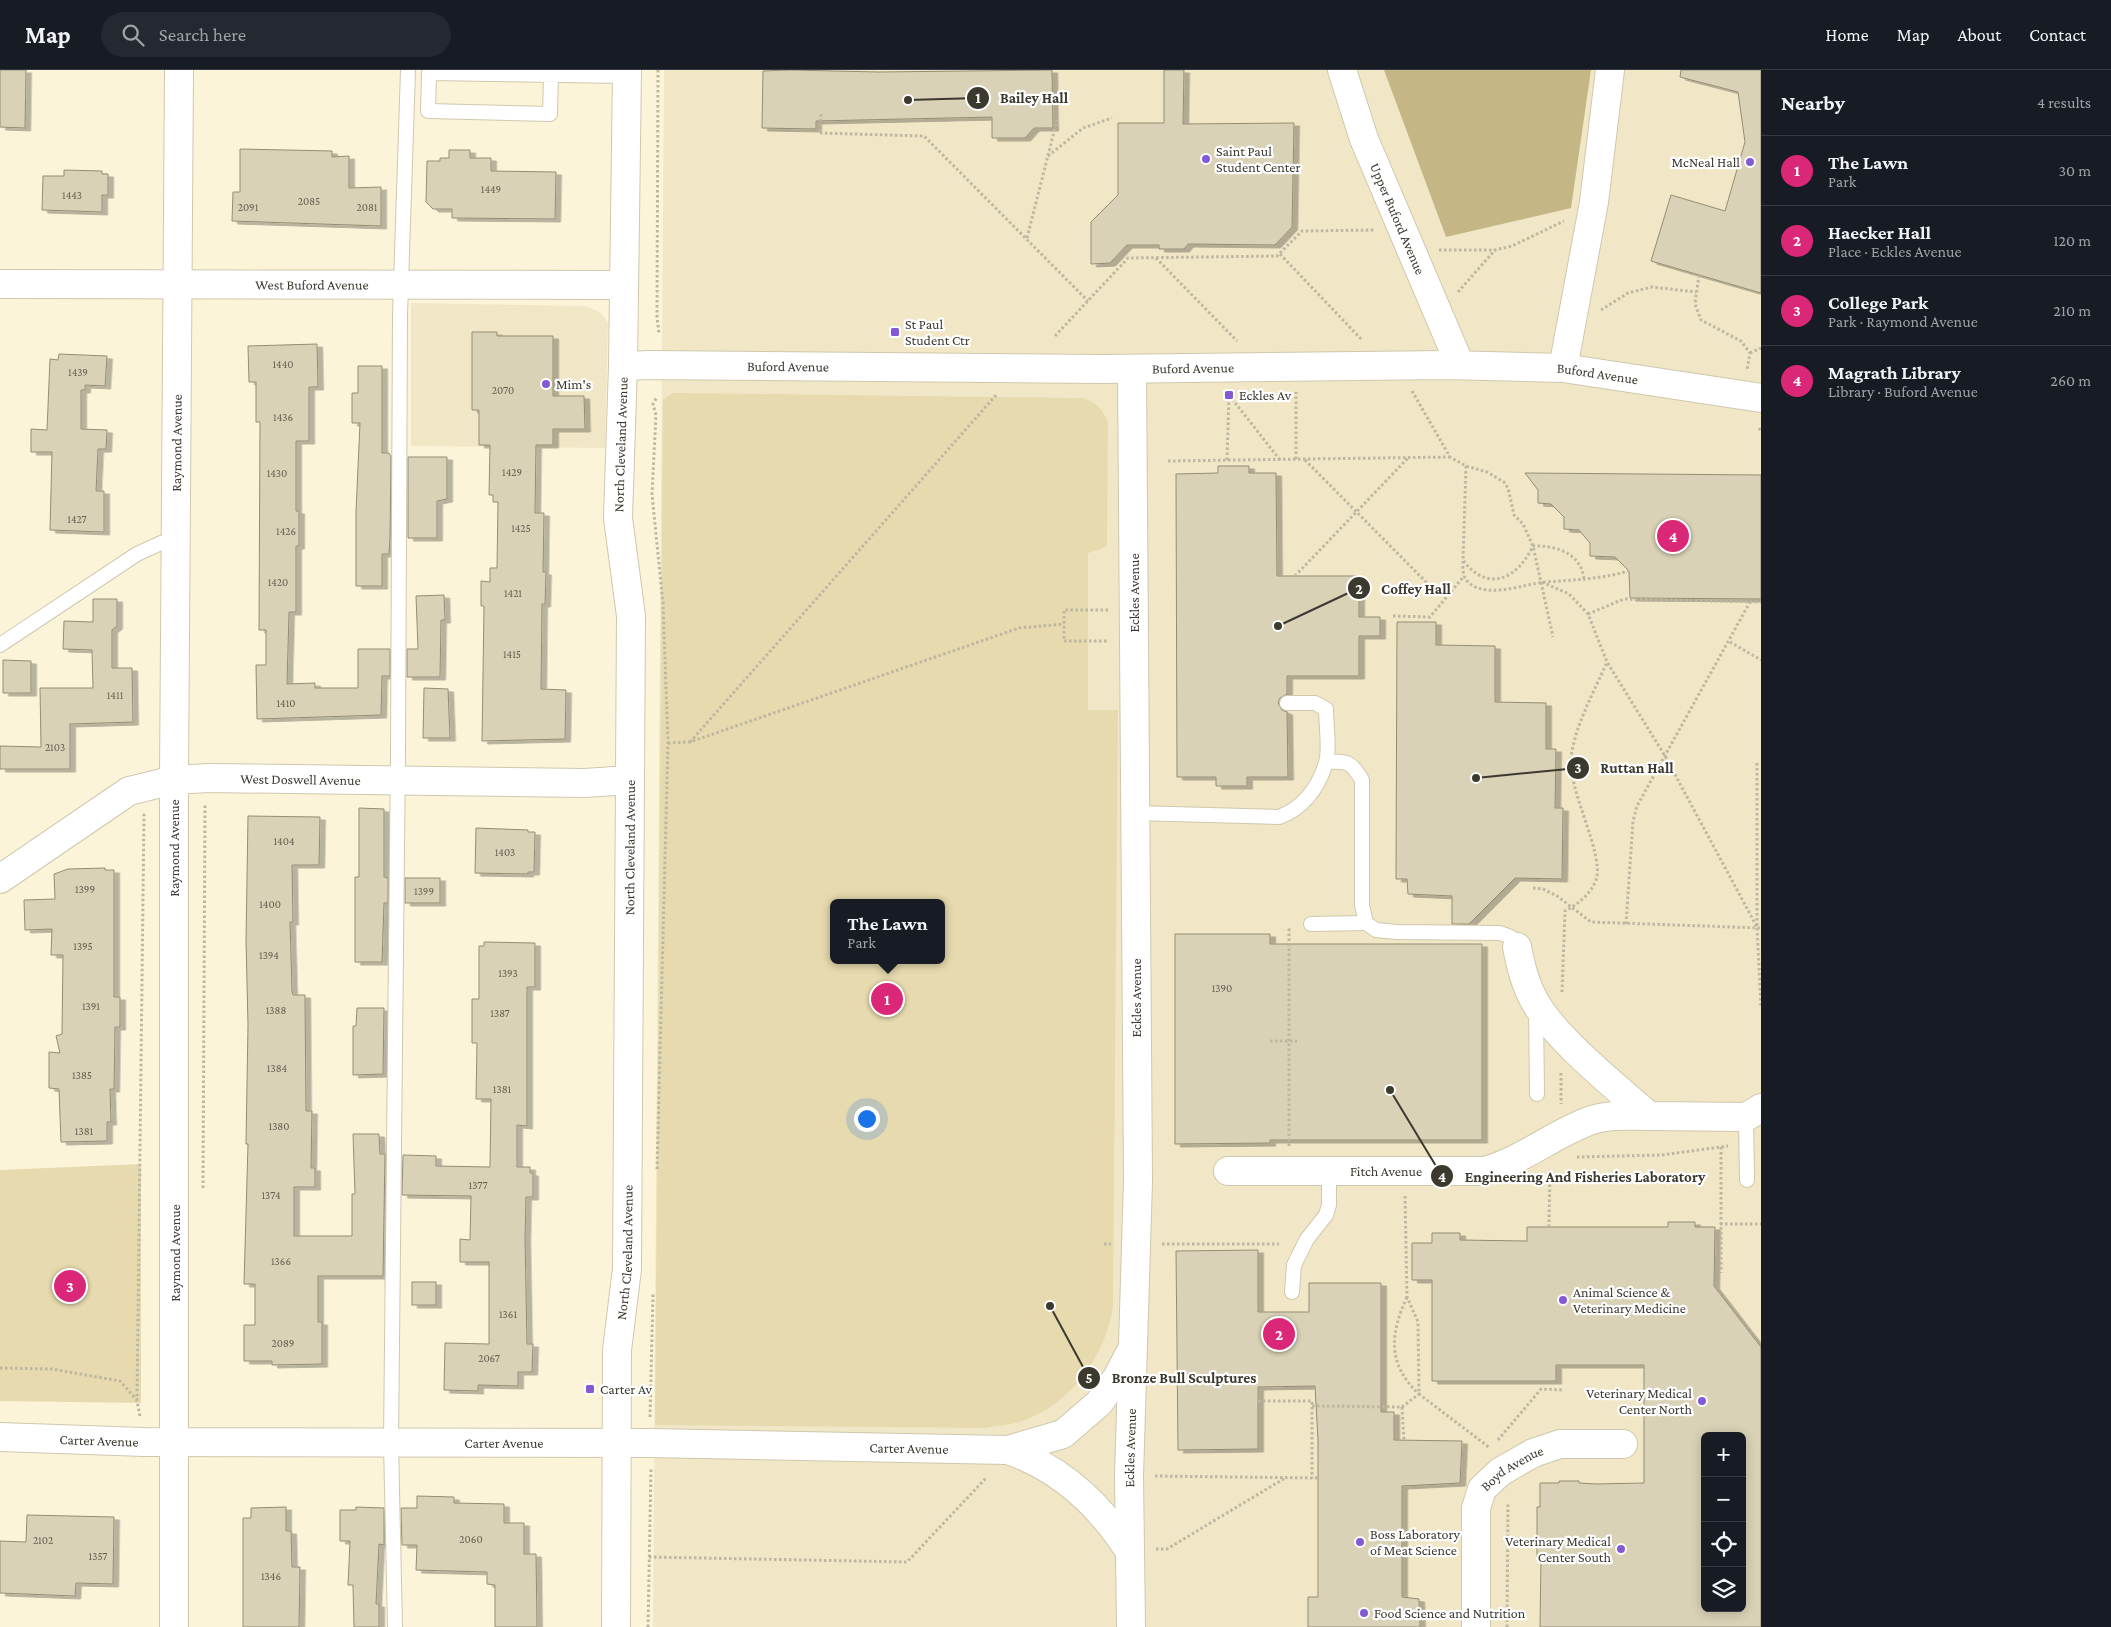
<!DOCTYPE html>
<meta charset="utf-8">
<style>
body{margin:0;font-family:"Crimson Pro",serif;background:#242831;color:#f1f3f6}
.controls{position:absolute;right:15px;bottom:15px;display:grid;overflow:hidden;border-radius:8px;box-shadow:0 2px 12px #0003}
.controls button{width:45px;height:45px;display:grid;place-items:center;padding:0;border:0;border-bottom:1px solid #363941;background:#171b24;color:#f1f3f6;font:25px sans-serif}
.you{position:absolute;left:866px;top:1048px;width:18px;height:18px;margin:-12px;border:4px solid #fff;border-radius:50%;background:#1a73e8;box-shadow:0 0 0 8px #1a73e833}
.badge{display:grid;place-items:center;width:32px;height:32px;border-radius:50%;background:#db2777;color:#fff;font-size:16px;font-weight:700}
.pin{position:absolute;translate:-50% -50%;border:2px solid #fff;box-shadow:0 1px 5px #0006}
.popup{position:absolute;left:830px;top:829px;width:115px;height:65px;box-sizing:border-box;display:grid;place-content:center;border-radius:8px;background:#171b24;filter:drop-shadow(0 1px 4px #0005);font-size:16px;white-space:nowrap;color:#9ea1a6}
.popup b{font-size:19px;color:#f1f3f6}
.popup::after{content:'';position:absolute;left:50%;top:100%;margin-left:-10px;border:10px solid transparent;border-top-color:#171b24}
.list{margin:0;padding:0;list-style:none}
h2{display:flex;justify-content:space-between;align-items:center;height:65px;margin:0;padding:0 20px;font-size:21px}
h2 small{font-size:16px;font-weight:400;color:#9ea1a6}
.list li{display:grid;grid-template-columns:32px 1fr auto;gap:15px;align-items:center;box-sizing:border-box;height:70px;padding:0 20px;border-top:1px solid #363941}
.list b{display:block;font-size:19px;white-space:nowrap}
.list p{margin:0;font-size:16px;white-space:nowrap;color:#9ea1a6}
.list em{font-size:16px;font-style:normal;color:#9ea1a6}
.icon{flex:none;width:28px;height:28px;fill:none;stroke:currentColor;stroke-width:2;stroke-linecap:round;stroke-linejoin:round}
.map{position:relative;flex:none;width:1761px;height:1557px;overflow:hidden}
header{display:flex;align-items:center;gap:30px;box-sizing:border-box;height:70px;padding:0 25px;background:#171b24;border-bottom:1px solid #363941}
header strong{font-size:24px}
nav{display:flex;gap:28px;margin-inline-start:auto;font-size:18px}
.search{width:350px;height:45px;background:#242831;display:flex;align-items:center;gap:12px;box-sizing:border-box;padding:0 18px;border-radius:28px;color:#9ea1a6;font-size:19px}
main{display:flex}
aside{flex:1;background:#171b24}
.map>svg:first-child{display:block}
.built{fill:#f1e7c6;fill-rule:evenodd}
.green{fill:#e7daaf;fill-rule:evenodd}
.forest{fill:#c5b785}
.building{fill:#d9d2b7;stroke:#948d74;fill-rule:evenodd;filter:url(#shadow)}
.lines{fill:none;stroke-linecap:round;stroke-linejoin:round}
.service-casing{stroke:#cfc8ae;stroke-width:16}
.minor-casing{stroke:#cfc8ae;stroke-width:30}
.secondary-casing{stroke:#cfc8ae;stroke-width:30}
.path{stroke:#bdb7a2;stroke-width:3;stroke-dasharray:2.5 2.5;stroke-linecap:butt}
.service{stroke:#fff;stroke-width:14}
.minor{stroke:#fff;stroke-width:28}
.secondary{stroke:#fff;stroke-width:28}
.path-bridge{stroke:#bdb7a2;stroke-width:3;stroke-dasharray:2.5 2.5;stroke-linecap:butt}
.poi-dot{fill:#835ad4;stroke:#fff;stroke-width:2}
.labels{text-anchor:middle;dominant-baseline:central;stroke-width:4.5;stroke-linejoin:round;paint-order:stroke}
.number-label{font-size:11px;fill:#635f51}
.poi-label{font-size:14px;fill:#3c392f;stroke:#fff;text-anchor:start}
.street-label{font-size:14px;fill:#3c392f;stroke:#fff}
.leader{fill:none;stroke:#3c392f;stroke-width:2}
.callout-dot{fill:#3c392f;stroke:#fff;stroke-width:2}
.mark-label{font-size:15px;text-anchor:middle;font-weight:bold;fill:#fff}
.callout-label{font-size:15px;text-anchor:middle;font-weight:bold;fill:#3c392f;stroke:#fff;stroke-width:4.5;stroke-linejoin:round;paint-order:stroke}
</style>
<header>
<strong>Map</strong>
<div class="search"><svg class="icon" aria-label="search" viewBox="0 0 24 24"><circle cx="10" cy="10" r="6"/><path d="M15 15l6 6"/></svg>Search here</div>
<nav><a>Home</a><a>Map</a><a>About</a><a>Contact</a></nav>
</header>
<main>
<div class="map">
<svg width="1761" height="1557" viewBox="0 0 1761 1557">
<defs>
<filter id="shadow"><feDropShadow dx="5.5" dy="3" stdDeviation="0" flood-color="#0004"/></filter>
</defs>
<rect width="100%" height="100%" fill="#fbf4d9"/>
<g class="built">
<path d="M664 0H1761V1557H653ZM833 833H941V890H833ZM1705 1366H1742V1538H1705Z"/>
<path d="M411 233 584 236 598 241 605 247 608 254 605 378 411 376Z"/>
</g>
<g class="green">
<path d="M673 323 1083 328C1097 333 1103 339 1108 353L1107 475 1101 479 1088 483V640H1118L1113 1236C1106 1285 1071 1335 1022 1351 1010 1355 997 1356 984 1358L655 1355 663 330ZM833 833H941V890H833Z"/>
<path d="M141 1094V1333L0 1331V1100Z"/>
</g>
<path class="forest" d="M1384 0H1591L1571 138 1446 167Z"/>
<g class="building">
<path d="M0 0H26L25 58 0 57Z"/>
<path d="M790 0 879 2 1052 0 1053 58H1034L1025 68H992V47L816 51V59L762 58 763 1Z"/>
<path d="M1164 0H1184L1183 54 1294 53 1292 157 1275 175 1188 174 1184 179H1159V175H1127L1110 193 1091 194V152L1118 125V53H1164Z"/>
<path d="M1681 0H1761V223L1651 191 1671 125 1725 141 1745 72 1738 22 1680 7Z"/>
<path d="M240 79 332 81V87L349 86V118L381 117V156L232 151 233 122H240Z"/>
<path d="M449 80H470V88H491V101L556 102 555 149 452 148V139H433L426 132 427 91H440V88H449Z"/>
<path d="M64 100 102 101V104H108V125H102V142L42 140 43 106H64Z"/>
<path d="M472 262H497V266H553V326H584L585 359H553V375H536L535 443H544L543 502H546L545 534H542L541 619 566 620 565 669 482 671 484 536H481V511L490 512V498H497L498 432H493V425H489L490 375H479V340H472Z"/>
<path d="M317 274 318 317H309V371H296V441H299V476H296V542H289L287 614 315 613V618H358V579H390V606H382L381 645 257 649 256 595H266V560H259L260 352H256V312H249L248 276Z"/>
<path d="M59 284 107 286 105 316 85 315V320H81V359L107 360 106 379H98L96 421H104V462L50 460 52 382H31V359L47 360 50 289 58 290Z"/>
<path d="M358 296H382V383H389L391 387 390 468 389 484H382V516H356V442L360 353H352V323H358Z"/>
<path d="M408 387H447V429L437 431V468H408Z"/>
<path d="M1218 396H1249V403H1276L1277 506H1359V547H1380V566H1359V606H1287V624L1280 628 1278 633 1282 640 1287 642 1288 707H1247V716H1216V707H1177L1176 404 1218 403Z"/>
<path d="M1525 403 1761 405V529L1630 528 1629 501 1615 487 1590 486V473L1579 460 1564 459V447L1551 434 1538 433V420Z"/>
<path d="M444 525 445 550H441L440 607H407V579H418L416 526Z"/>
<path d="M93 529H117V556L112 560V598H132L133 652 70 654V699H0V676L41 677 40 618H93L92 580 63 579 64 551 93 552Z"/>
<path d="M1397 552H1436V575L1495 576V632L1546 633V679H1556L1555 738H1563L1562 809 1515 808 1469 854H1452V826L1408 824 1407 809H1396Z"/>
<path d="M3 590 31 591V623H3Z"/>
<path d="M424 618 448 619 450 668H423Z"/>
<path d="M359 738 384 739V807L388 808V833H384L382 892H355V807H359Z"/>
<path d="M248 746 320 747 319 795H292L293 852H290L292 921 293 925H305L306 1041H312L311 1098H315V1117H294V1166H352V1124H355L353 1064H379L380 1084H385L383 1206H318V1252H322V1294L272 1295V1291H244V1255H255V1214H244L248 1074H246L248 955 246 870Z"/>
<path d="M476 758 528 760V762H535L534 802H528V804L475 803Z"/>
<path d="M105 798V800H114V927H120V957H115L114 1019H110L111 1052H107V1071L61 1072 59 1019 49 1018V982L60 983 56 966 62 964 63 885H51L52 859 25 860 24 830 55 829 54 804 68 799Z"/>
<rect x="405" y="808" width="35" height="25"/>
<path d="M1175 864H1270V874H1482V1070H1270V1073L1175 1074Z"/>
<path d="M484 872 535 873V917H527V1056L517 1055V1097H530V1103H533V1127H526L525 1168 527 1274H533L532 1302H518V1316L478 1315V1321L444 1320 445 1273 489 1274V1192H460V1169L470 1170 471 1126 402 1125 403 1085 436 1086V1096L490 1097 491 1029H476L477 973H472V929H479V876H484Z"/>
<path d="M357 938H384L383 1004 353 1005V956H356Z"/>
<path d="M1668 1152H1695V1157H1715L1714 1216 1761 1277V1557H1540L1541 1488H1537V1437H1540V1413H1559V1411H1579V1413L1596 1414 1644 1413V1295H1556V1311H1432V1210H1412V1173H1432V1163H1460V1170L1527 1171V1157H1668ZM1705 1366H1742V1538H1705Z"/>
<path d="M1258 1180V1242H1309V1213H1381V1342H1394V1370L1462 1371 1460 1413 1402 1416V1527L1419 1529 1420 1557H1308V1527H1318V1370L1315 1316 1258 1317V1379L1178 1380 1176 1181Z"/>
<rect x="412" y="1212" width="24" height="23"/>
<path d="M417 1426 454 1427V1433L504 1434V1453H524V1484H536L537 1557H495V1515L487 1514V1502L416 1500 417 1475H402L401 1438H417Z"/>
<path d="M286 1437V1461H291L292 1497H300L299 1557H243V1448H251V1438Z"/>
<path d="M356 1437 384 1438V1475L379 1474 376 1534H379V1557H354L353 1515H348L350 1471H340V1440H356Z"/>
<path d="M27 1445 114 1447 113 1514 76 1513 75 1526 0 1523V1471L26 1472Z"/>
</g>
<g class="lines">
<defs>
<g id="service">
<path d="M551 5 550 44 428 41 429 3 627 6"/>
<path d="M0 575 137 484 161 473 177 471"/>
<path d="M1326 692C1347 691 1351 691 1362 710V835L1366 853 1376 860 1397 862 1500 863 1511 867 1517 877"/>
<path d="M1135 743 1279 747C1303 738 1318 718 1326 693 1330 680 1326 653 1326 639L1315 633H1287"/>
<path d="M1311 854 1366 853"/>
<path d="M1536 939 1537 1024"/>
<path d="M1746 1047 1747 1110"/>
<path d="M1292 1222 1294 1195 1307 1169 1326 1145 1329 1135V1101"/>
<path d="M395 1557 391 1373 398 682 400 245 408 0"/>
</g>
<g id="minor">
<path id="s1" d="M1342 0 1364 69 1460 295"/>
<path id="s2" d="M0 214 624 215"/>
<path id="s3" d="M623 296 651 295 1103 299 1446 295 1563 298 1761 328"/>
<path d="M1563 298 1594 132 1610 0"/>
<path id="s4" d="M0 809 129 721 174 710 209 708 585 713 629 710"/>
<path d="M1517 877C1521 897 1525 914 1535 932 1557 970 1615 1016 1649 1046L1746 1047 1761 1038"/>
<path id="s5" d="M1228 1101H1484C1523 1091 1554 1063 1592 1050 1610 1044 1630 1046 1649 1046"/>
<path id="s6" d="M0 1367 144 1372 650 1373 1008 1380C1060 1398 1099 1434 1128 1479"/>
<path d="M1008 1380 1063 1364 1099 1333 1117 1308 1130 1283"/>
<path id="s7" d="M174 1557V710L179 0"/>
<path id="s8" d="M1131 1557 1129 1406 1138 1111 1132 299"/>
<path id="s9" d="M1476 1557V1438L1482 1419 1500 1402 1533 1383 1560 1374H1623"/>
</g>
<g id="secondary">
<path id="s10" d="M616 1557 617 1280 627 1199 631 546 618 448 623 296 627 0"/>
</g>
</defs>
<use href="#service" class="service-casing"/>
<use href="#minor" class="minor-casing"/>
<use href="#secondary" class="secondary-casing"/>
<g class="path">
<path d="M658 0 657 247 659 264"/>
<path d="M821 44 819 63 924 66 1088 231"/>
<path d="M1048 86 1083 58 1112 48"/>
<path d="M1027 168 1057 50"/>
<path d="M1439 180H1495L1512 176 1564 151"/>
<path d="M1280 184 1362 270"/>
<path d="M1156 188 1237 271"/>
<path d="M1699 205 1695 234 1701 250 1741 271 1750 283 1747 300"/>
<path d="M1458 222 1495 180"/>
<path d="M1601 240 1628 223 1652 217 1696 222"/>
<path d="M1055 266 1128 188 1277 186 1302 161 1375 160"/>
<path d="M1750 283 1761 278"/>
<path d="M1412 321 1450 387 1466 396 1487 402 1504 412 1508 418 1514 445 1523 454 1533 476 1553 567"/>
<path d="M1759 358 1761 361"/>
<path d="M1296 389V322"/>
<path d="M1227 390 1229 325 1280 390"/>
<path d="M1305 390 1431 517"/>
<path d="M1168 391 1450 387"/>
<path d="M1466 396 1463 490C1488 524 1518 508 1533 476 1555 475 1582 483 1584 510"/>
<path d="M1463 491C1463 499 1462 507 1469 513 1488 529 1524 514 1545 512 1574 510 1601 509 1629 501"/>
<path d="M1295 506 1408 388"/>
<path d="M1542 512 1569 524 1588 544 1607 592 1665 686 1757 857"/>
<path d="M1108 540H1064V571H1109"/>
<path d="M1588 544 1624 529 1761 532"/>
<path d="M1393 546 1430 547 1464 506"/>
<path d="M1730 572 1761 590"/>
<path d="M690 672 997 324"/>
<path d="M668 673 690 672 1019 558 1064 554"/>
<path d="M1757 693V857L1761 938"/>
<path d="M1533 818 1543 819 1557 826 1591 852 1761 858"/>
<path d="M1626 854 1633 751 1637 736 1750 532"/>
<path d="M1562 922 1565 841C1578 834 1591 824 1596 810 1605 786 1568 720 1571 688 1575 655 1594 622 1607 592"/>
<path d="M1561 1003V1034"/>
<path d="M1289 1076V860L1292 859"/>
<path d="M1721 1077V1203"/>
<path d="M1577 1087 1662 1085 1728 1076"/>
<path d="M657 1099 668 673 663 534 652 424 656 345 653 334 657 327"/>
<path d="M203 1118 205 734"/>
<path d="M1405 1126 1407 1227 1418 1252 1419 1324 1490 1378"/>
<path d="M1720 1154H1761"/>
<path d="M1549 1157 1550 1100"/>
<path d="M1104 1174H1111"/>
<path d="M1162 1174H1279"/>
<path d="M0 1298 52 1299 120 1311 137 1330"/>
<path d="M1258 1331H1312V1408"/>
<path d="M1312 1336 1402 1337 1404 1370"/>
<path d="M1402 1337 1419 1324C1387 1294 1390 1264 1407 1227"/>
<path d="M140 1346 137 1331 144 743"/>
<path d="M650 1347 653 1223"/>
<path d="M1498 1370 1541 1319 1564 1320"/>
<path d="M1155 1406 1318 1408"/>
<path d="M1156 1479H1167L1285 1408"/>
<path d="M649 1487 907 1492 987 1407"/>
<path d="M648 1557 651 1398"/>
<path d="M1507 1557 1508 1432"/>
</g>
<use href="#service" class="service"/>
<use href="#minor" class="minor"/>
<use href="#secondary" class="secondary"/>
<path class="path-bridge" d="M1270 971H1297"/>
</g>
<g class="poi-dot">
<circle cx="1206" cy="89" r="5"/>
<circle cx="1750" cy="92" r="5"/>
<rect x="890" y="257" width="10" height="10" rx="2.5"/>
<circle cx="546" cy="314" r="5"/>
<rect x="1224" y="320" width="10" height="10" rx="2.5"/>
<circle cx="1563" cy="1230" r="5"/>
<rect x="585" y="1314" width="10" height="10" rx="2.5"/>
<circle cx="1702" cy="1331" r="5"/>
<circle cx="1360" cy="1472" r="5"/>
<circle cx="1621" cy="1479" r="5"/>
<circle cx="1364" cy="1543" r="5"/>
</g>
<g class="labels">
<g class="number-label">
<text x="491" y="119">1449</text>
<text x="72" y="125">1443</text>
<text x="309" y="131">2085</text>
<text x="248" y="137">2091</text>
<text x="367" y="137">2081</text>
<text x="283" y="294">1440</text>
<text x="78" y="302">1439</text>
<text x="503" y="320">2070</text>
<text x="283" y="347">1436</text>
<text x="512" y="402">1429</text>
<text x="277" y="403">1430</text>
<text x="77" y="449">1427</text>
<text x="521" y="458">1425</text>
<text x="286" y="461">1426</text>
<text x="278" y="512">1420</text>
<text x="513" y="523">1421</text>
<text x="512" y="584">1415</text>
<text x="115" y="625">1411</text>
<text x="286" y="633">1410</text>
<text x="55" y="677">2103</text>
<text x="284" y="771">1404</text>
<text x="505" y="782">1403</text>
<text x="85" y="819">1399</text>
<text x="424" y="821">1399</text>
<text x="270" y="834">1400</text>
<text x="83" y="876">1395</text>
<text x="269" y="885">1394</text>
<text x="508" y="903">1393</text>
<text x="1222" y="918">1390</text>
<text x="91" y="936">1391</text>
<text x="276" y="940">1388</text>
<text x="500" y="943">1387</text>
<text x="277" y="998">1384</text>
<text x="82" y="1005">1385</text>
<text x="502" y="1019">1381</text>
<text x="279" y="1056">1380</text>
<text x="84" y="1061">1381</text>
<text x="478" y="1115">1377</text>
<text x="271" y="1125">1374</text>
<text x="281" y="1191">1366</text>
<text x="508" y="1244">1361</text>
<text x="283" y="1273">2089</text>
<text x="489" y="1288">2067</text>
<text x="471" y="1469">2060</text>
<text x="43" y="1470">2102</text>
<text x="98" y="1486">1357</text>
<text x="271" y="1506">1346</text>
</g>
<g class="poi-label">
<text x="1216" y="81">Saint Paul<tspan x="1216" dy="16">Student Center</tspan></text>
<text x="1740" y="92" text-anchor="end">McNeal Hall</text>
<text x="905" y="254">St Paul<tspan x="905" dy="16">Student Ctr</tspan></text>
<text x="556" y="314">Mim's</text>
<text x="1239" y="325">Eckles Av</text>
<text x="1573" y="1222">Animal Science &amp;<tspan x="1573" dy="16">Veterinary Medicine</tspan></text>
<text x="600" y="1319">Carter Av</text>
<text x="1692" y="1323" text-anchor="end">Veterinary Medical<tspan x="1692" dy="16">Center North</tspan></text>
<text x="1370" y="1464">Boss Laboratory<tspan x="1370" dy="16">of Meat Science</tspan></text>
<text x="1611" y="1471" text-anchor="end">Veterinary Medical<tspan x="1611" dy="16">Center South</tspan></text>
<text x="1374" y="1543">Food Science and Nutrition</text>
</g>
<g class="street-label">
<text stroke="none"><textPath href="#s1" startOffset="159">Upper Buford Avenue</textPath></text>
<text stroke="none"><textPath href="#s2" startOffset="312">West Buford Avenue</textPath></text>
<text stroke="none"><textPath href="#s3" startOffset="165">Buford Avenue</textPath></text>
<text stroke="none"><textPath href="#s3" startOffset="570">Buford Avenue</textPath></text>
<text stroke="none"><textPath href="#s3" startOffset="975">Buford Avenue</textPath></text>
<text stroke="none"><textPath href="#s7" startOffset="1184">Raymond Avenue</textPath></text>
<text stroke="none"><textPath href="#s10" startOffset="1184">North Cleveland Avenue</textPath></text>
<text transform="translate(1134 523) rotate(-90)">Eckles Avenue</text>
<text stroke="none"><textPath href="#s4" startOffset="329">West Doswell Avenue</textPath></text>
<text transform="translate(174 778) rotate(-90)">Raymond Avenue</text>
<text stroke="none"><textPath href="#s10" startOffset="780">North Cleveland Avenue</textPath></text>
<text transform="translate(1136 928) rotate(-90)">Eckles Avenue</text>
<text stroke="none"><textPath href="#s5" startOffset="158">Fitch Avenue</textPath></text>
<text transform="translate(175 1183) rotate(-90)">Raymond Avenue</text>
<text stroke="none"><textPath href="#s10" startOffset="375">North Cleveland Avenue</textPath></text>
<text stroke="none"><textPath href="#s6" startOffset="99">Carter Avenue</textPath></text>
<text stroke="none"><textPath href="#s6" startOffset="504">Carter Avenue</textPath></text>
<text stroke="none"><textPath href="#s6" startOffset="909">Carter Avenue</textPath></text>
<text stroke="none"><textPath href="#s8" startOffset="179">Eckles Avenue</textPath></text>
<text stroke="none"><textPath href="#s9" startOffset="176">Boyd Avenue</textPath></text>
</g>
</g>
<path class="leader" d="M908 30L978 28M1278 556L1359 518M1476 708L1578 698M1390 1020L1442 1106M1050 1236L1089 1308"/>
<g class="callout-dot">
<circle cx="908" cy="30" r="5"/>
<circle cx="1278" cy="556" r="5"/>
<circle cx="1476" cy="708" r="5"/>
<circle cx="1390" cy="1020" r="5"/>
<circle cx="1050" cy="1236" r="5"/>
<circle cx="978" cy="28" r="12"/>
<circle cx="1359" cy="518" r="12"/>
<circle cx="1578" cy="698" r="12"/>
<circle cx="1442" cy="1106" r="12"/>
<circle cx="1089" cy="1308" r="12"/>
</g>
<g class="mark-label">
<text x="978" y="33">1</text>
<text x="1359" y="524">2</text>
<text x="1578" y="703">3</text>
<text x="1442" y="1112">4</text>
<text x="1089" y="1313">5</text>
</g>
<g class="callout-label">
<text x="1034" y="33">Bailey Hall</text>
<text x="1416" y="524">Coffey Hall</text>
<text x="1637" y="703">Ruttan Hall</text>
<text x="1585" y="1112">Engineering And Fisheries Laboratory</text>
<text x="1184" y="1313">Bronze Bull Sculptures</text>
</g>
</svg>
<div class="controls">
<button>+</button>
<button>−</button>
<button><svg class="icon" aria-label="locate" viewBox="0 0 24 24"><circle cx="12" cy="12" r="6"/><path d="M12 2v4M12 18v4M2 12h4M18 12h4"/></svg></button>
<button><svg class="icon" aria-label="layers" viewBox="0 0 24 24"><path d="M12 4l9 5-9 5-9-5zM3 14l9 5 9-5"/></svg></button>
</div>
<div class="you"></div>
<div class="pin badge" style="left:887px;top:929px">1</div>
<div class="popup"><b>The Lawn</b>Park</div>
<div class="pin badge" style="left:1279px;top:1264px">2</div>
<div class="pin badge" style="left:70px;top:1216px">3</div>
<div class="pin badge" style="left:1673px;top:466px">4</div>
</div>
<aside>
<h2>Nearby<small>4 results</small></h2>
<ul class="list">
<li><span class="badge">1</span><div><b>The Lawn</b><p>Park</p></div><em>30 m</em></li>
<li><span class="badge">2</span><div><b>Haecker Hall</b><p>Place · Eckles Avenue</p></div><em>120 m</em></li>
<li><span class="badge">3</span><div><b>College Park</b><p>Park · Raymond Avenue</p></div><em>210 m</em></li>
<li><span class="badge">4</span><div><b>Magrath Library</b><p>Library · Buford Avenue</p></div><em>260 m</em></li>
</ul>
</aside>
</main>
